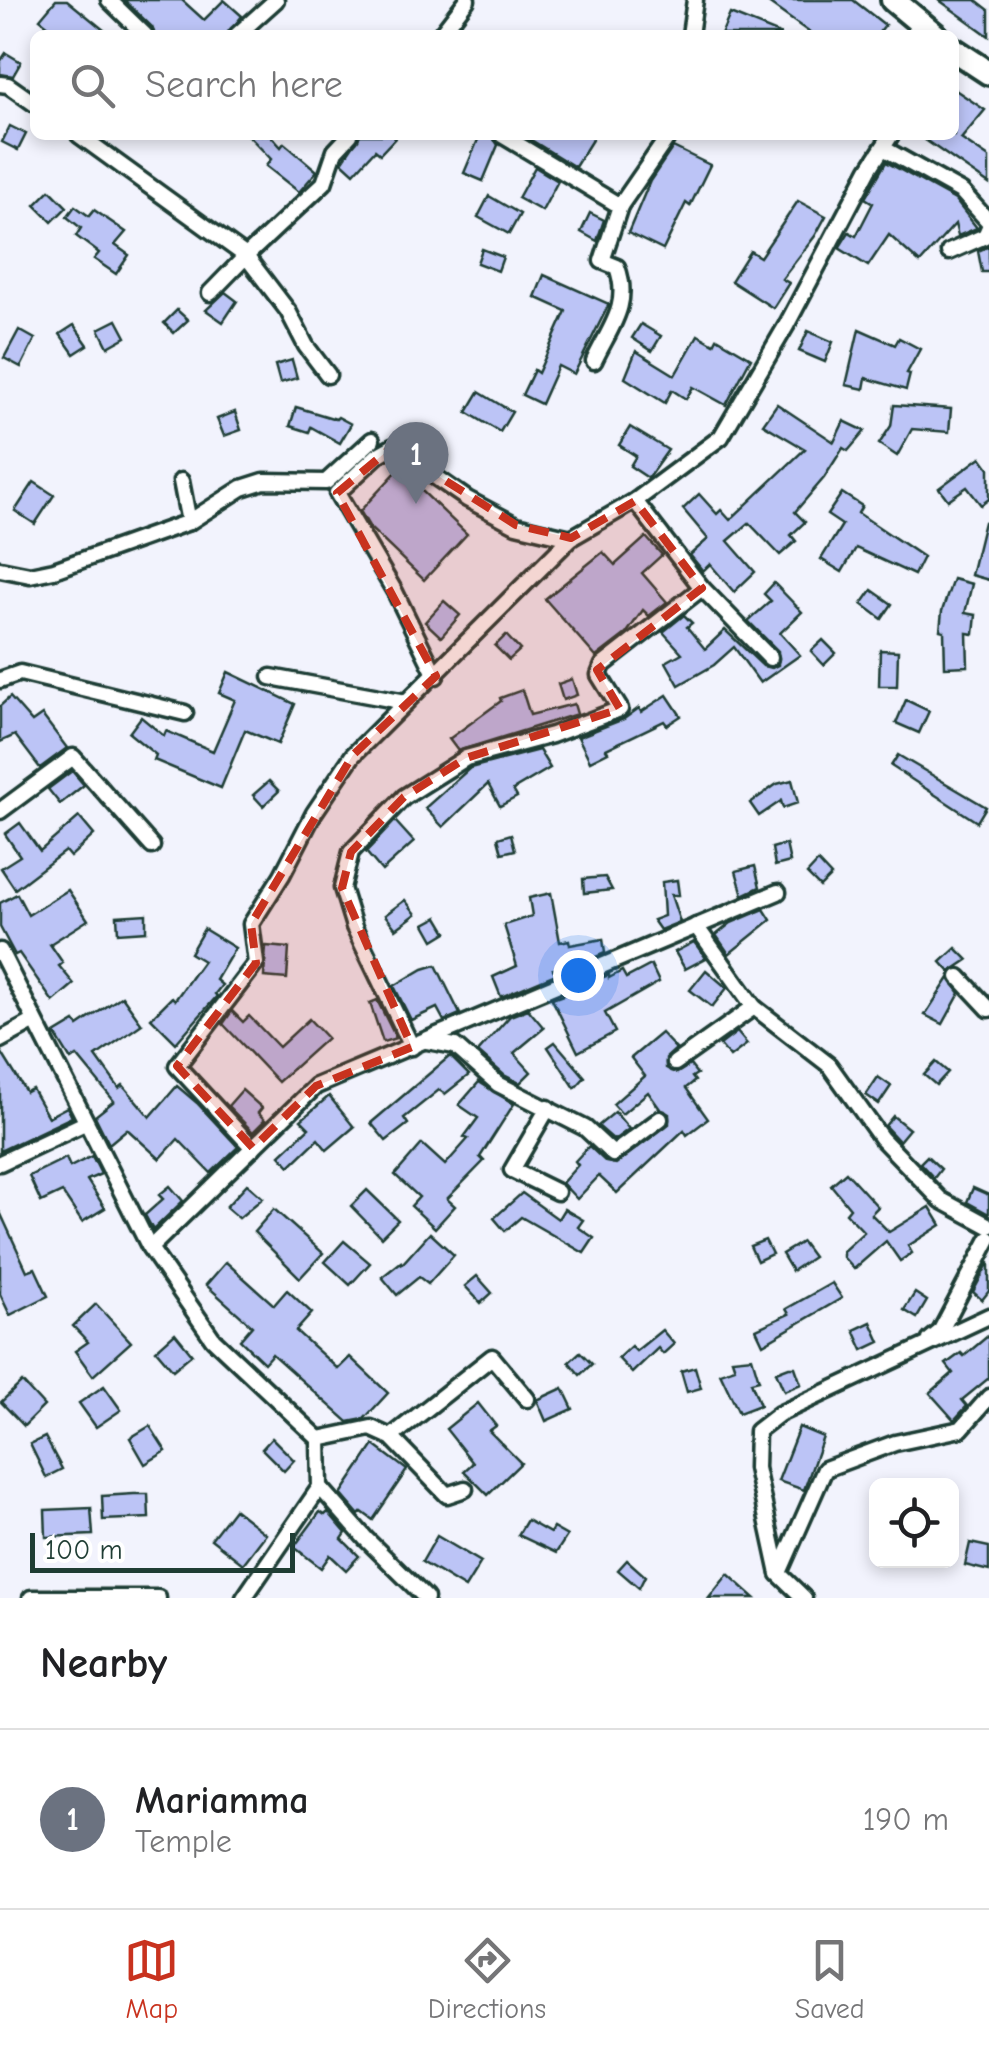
<!DOCTYPE html>
<style>
body{margin:0;font-family:"Comic Neue",sans-serif;background:#f2f2f2;color:#202124}
.controls{position:absolute;right:30px;bottom:30px;display:grid;overflow:hidden;border-radius:15px;box-shadow:0 5px 15px #0003}
.controls button{width:90px;height:90px;display:grid;place-items:center;padding:0;border:0;border-bottom:2px solid #e0e0e0;background:#fff;color:#202124;font:50px sans-serif}
.scale{position:absolute;left:30px;bottom:25px;width:265px;box-sizing:border-box;padding-left:10px;border:5px solid #1f3d34;border-top:0;font-size:28px;line-height:35px;white-space:nowrap;color:#1f3d34;-webkit-text-stroke:8px #fff;paint-order:stroke}
.you{position:absolute;left:578px;top:975px;width:35px;height:35px;margin:-25px;border:8px solid #fff;border-radius:50%;background:#1a73e8;box-shadow:0 0 0 15px #1a73e833}
.badge{display:grid;place-items:center;width:65px;height:65px;border-radius:50%;background:#c8321e;color:#fff;font-size:32px;font-weight:700}
.pin{position:absolute;translate:-50% -82px;filter:drop-shadow(0 2px 5px #0008)}
.pin::after{content:'';position:absolute;top:52px;width:35px;height:30px;background:inherit;clip-path:polygon(0 0,100% 0,50% 100%)}
.list{margin:0;padding:0;list-style:none}
h2{display:flex;justify-content:space-between;align-items:center;height:130px;margin:0;padding:0 40px;font-size:42px}
h2 small{font-size:32px;font-weight:400;color:#757577}
.list li{display:grid;grid-template-columns:65px 1fr auto;gap:30px;align-items:center;box-sizing:border-box;height:180px;padding:0 40px;border-top:2px solid #e0e0e0}
.list b{display:block;font-size:38px;white-space:nowrap}
.list p{margin:0;font-size:32px;white-space:nowrap;color:#757577}
.list em{font-size:32px;font-style:normal;color:#757577}
.icon{flex:none;width:55px;height:55px;fill:none;stroke:currentColor;stroke-width:2;stroke-linecap:round;stroke-linejoin:round}
.map{position:relative;flex:none;width:989px;height:1598px;overflow:hidden}
.search{position:absolute;background:#fff;box-shadow:0 5px 15px #0003;left:30px;right:30px;top:30px;height:110px;display:flex;align-items:center;gap:25px;box-sizing:border-box;padding:0 35px;border-radius:15px;color:#757577;font-size:38px}
.sheet{height:310px;background:#fff}
nav{display:flex;justify-content:space-around;align-items:center;box-sizing:border-box;height:140px;border-top:2px solid #e0e0e0;background:#fff;font-size:28px;color:#757577}
nav a{display:grid;justify-items:center;gap:5px}
nav .on{color:#c8321e}
.map>svg:first-child{display:block}
.building{fill:#bcc4f6;stroke:#1f3d34;stroke-width:2.5}
.lines{fill:none;stroke-linecap:round;stroke-linejoin:round}
.street-casing{stroke:#1f3d34;stroke-width:21}
.primary-casing{stroke:#1f3d34;stroke-width:30}
.street{stroke:#fff;stroke-width:14}
.primary{stroke:#fff;stroke-width:22}
.marked{fill:#c8321e;fill-opacity:0.2;stroke:#c8321e;stroke-width:8;stroke-dasharray:20 12;stroke-linejoin:round}
</style>
<div class="map">
<svg width="989" height="1598" viewBox="0 0 989 1598">
<rect width="100%" height="100%" fill="#f2f3fd"/>
<filter id="ink" filterUnits="userSpaceOnUse"><feTurbulence type="fractalNoise" baseFrequency=".01" numOctaves="2"/><feDisplacementMap in="SourceGraphic" scale="20" xChannelSelector="R" yChannelSelector="G"/><feConvolveMatrix kernelMatrix="1 2 1 2 8 2 1 2 1" color-interpolation-filters="sRGB"/></filter>
<g filter="url(#ink)">
<g class="building">
<path d="M56 0H67L110 35H60L40 19Z"/>
<path d="M124 0H182L204 20 224 0 242 16 227 35H155L152 27Z"/>
<path d="M764 0H853L885 25 877 35H813Z"/>
<path d="M939 0H976L989 10V36Z"/>
<path d="M730 14 780 34V35H721Z"/>
<path d="M6 53 21 62 13 76 0 74V62Z"/>
<path d="M954 89 985 110 961 139 989 158V184L918 135H954Z"/>
<path d="M10 126 26 134 18 150 2 142Z"/>
<path d="M248 135H270L281 147 284 143 317 171 299 192 266 166 271 159Z"/>
<path d="M360 135H398L380 154 375 150 354 173 342 162Z"/>
<path d="M480 135H492L498 145 483 181 464 173Z"/>
<path d="M523 135H595L575 167Z"/>
<path d="M673 147 710 165 690 206 686 203 663 250 628 233 650 181Z"/>
<path d="M886 162 955 200 977 228 958 236 955 224 920 263 889 235 868 266 839 248 849 232 856 236 873 203 865 198Z"/>
<path d="M535 167 558 181 542 211 518 198Z"/>
<path d="M50 190 67 207 52 222 35 205Z"/>
<path d="M489 196 520 214 509 234 478 217Z"/>
<path d="M798 201 826 216 815 236 782 279 789 283 773 308 731 281 750 251 760 257Z"/>
<path d="M75 206 89 216 94 210 126 232 115 245 129 255 116 274 94 259 99 253 76 236 81 228 67 217Z"/>
<path d="M590 213 604 220 597 241 581 232Z"/>
<path d="M989 246V272H982L978 251Z"/>
<path d="M482 249 503 257 498 271 477 263Z"/>
<path d="M544 275 609 304 574 374 558 366 541 404 522 395 534 370 538 373 566 311 535 297Z"/>
<path d="M225 292 237 301 223 322 206 310Z"/>
<path d="M177 310 188 320 174 333 164 323Z"/>
<path d="M117 320 126 337 108 347 99 329Z"/>
<path d="M641 324 661 336 652 351 632 338Z"/>
<path d="M74 325 88 345 74 354 60 334Z"/>
<path d="M859 329 895 345 899 338 920 349 907 373 910 374 906 390 866 378 864 389 846 385Z"/>
<path d="M19 330 35 339 21 367 4 358Z"/>
<path d="M808 331 833 342 825 362 799 351Z"/>
<path d="M698 335 714 344 717 338 751 358 726 405 693 387 686 399 672 390 665 403 625 378 636 351 675 375Z"/>
<path d="M292 360 297 378 280 383 275 365Z"/>
<path d="M479 392 512 412 500 432 467 412Z"/>
<path d="M777 404 834 442 844 421 865 431 848 451 843 448 824 478 795 512 805 522 791 535 796 541 780 555 749 523 728 541 755 572 734 592 710 564 703 571 690 555 708 539 683 509 699 494 717 514 721 510 730 520 805 449 763 424Z"/>
<path d="M894 405 951 409 949 432 912 429 897 456 879 444 891 426Z"/>
<path d="M296 407 336 419 338 417 351 424 340 443 311 427 309 432 290 426Z"/>
<path d="M235 412 241 430 224 436 217 419Z"/>
<path d="M630 427 668 450 648 478 630 466 636 456 619 445Z"/>
<path d="M981 457 989 468V499L981 505 967 487 948 500 939 488Z"/>
<path d="M399 469 467 534 424 580 370 528 360 511Z"/>
<path d="M34 482 54 495 35 524 15 511Z"/>
<path d="M842 493 862 506 858 513 923 557 914 575 856 548 842 572 821 559 842 525 827 515Z"/>
<path d="M984 522 989 523V580L971 575Z"/>
<path d="M646 537 662 555 642 573 667 602 649 616 643 610 626 634 596 657 545 599 603 552 615 565Z"/>
<path d="M953 579 972 584 965 613 976 615 974 634 967 633 968 666 945 667 944 631 940 630 942 611Z"/>
<path d="M774 583 802 612 780 633 800 655 760 683 734 647 714 665 679 685 666 662 682 653 663 632 684 615 692 623 687 627 705 649 725 630 763 666 772 668 778 665V651L748 621 771 601 764 594Z"/>
<path d="M872 590 892 604 882 619 862 604Z"/>
<path d="M444 601 460 615 441 637 425 622Z"/>
<path d="M506 635 520 650 509 660 495 646Z"/>
<path d="M823 640 836 653 824 665 811 651Z"/>
<path d="M880 650 898 651 897 686H879Z"/>
<path d="M228 672 295 704 278 744 245 730 221 788 154 760 156 755 129 733 141 717 164 736 166 731 213 751 235 700 219 693Z"/>
<path d="M572 679 577 695 563 700 558 684Z"/>
<path d="M522 690 530 715 574 704 577 714 458 751 449 739 501 701 500 698Z"/>
<path d="M667 695 681 716 667 725 664 721 606 749 608 752 590 761 578 737 624 719 639 708 641 712Z"/>
<path d="M10 697 32 722 42 715 67 748 40 768 15 735 0 742V706Z"/>
<path d="M906 700 929 711 919 733 896 723Z"/>
<path d="M539 750 550 768 513 790 517 797 500 806 488 784 443 827 425 808 470 768Z"/>
<path d="M898 755 986 807 977 822 891 766Z"/>
<path d="M72 771 84 785 60 804 48 789Z"/>
<path d="M792 780 798 803 783 808 781 801 759 816 750 803 777 784Z"/>
<path d="M269 781 279 791 263 806 253 795Z"/>
<path d="M79 817 94 835 70 857 65 851 15 889 1 868 20 856 5 834 20 823 40 851Z"/>
<path d="M395 821 414 842 382 871 366 852Z"/>
<path d="M511 834 515 850 502 853 498 838Z"/>
<path d="M786 844 790 862 775 866 772 848Z"/>
<path d="M818 862 831 876 820 887 807 874Z"/>
<path d="M755 866 760 887 743 895 736 871Z"/>
<path d="M605 877 612 890 584 893 583 879Z"/>
<path d="M677 880 679 895H671L680 922 660 930 653 920 664 916 662 882Z"/>
<path d="M68 890 88 920 50 944 63 963 59 966 74 984 53 1002 19 953 15 955 0 927V903L17 894 28 915Z"/>
<path d="M551 893 560 942 569 940 570 945 603 939 605 953 582 963 553 969 556 974 501 997 493 977 517 966 504 925 532 916 529 898Z"/>
<path d="M405 900 416 914 396 929 385 915Z"/>
<path d="M764 909 771 920 729 954 716 935 731 923Z"/>
<path d="M146 914V931L118 933 117 916Z"/>
<path d="M438 917 447 932 434 940 425 924Z"/>
<path d="M204 929 235 948 216 980 222 985 215 994 217 996 176 1043 151 1018 172 997 175 1000 203 961 190 953Z"/>
<path d="M694 942 706 958 685 969 675 952Z"/>
<path d="M266 946 289 948 287 979 264 977Z"/>
<path d="M956 948 968 960 950 972 941 962Z"/>
<path d="M436 965 460 1014 444 1021 437 1008 411 1020 394 986 423 969Z"/>
<path d="M651 965 659 982 605 1013 615 1032 578 1052 552 999 591 985 590 982 609 975V978L622 971 626 978Z"/>
<path d="M706 970 727 988 712 1007 690 990Z"/>
<path d="M949 978 960 993 943 1024 925 1015Z"/>
<path d="M122 996 142 1024 96 1056 119 1088 123 1085 150 1117 177 1086 197 1103 238 1147 211 1173 178 1139 160 1159 127 1129 109 1144 95 1116 114 1101 77 1056 71 1060 55 1034 75 1022 78 1026Z"/>
<path d="M377 1000 396 1038 383 1042 370 1003Z"/>
<path d="M528 1009 544 1028 514 1053 531 1072 520 1083 504 1075 478 1052 510 1016Z"/>
<path d="M232 1011 243 1022 249 1016 279 1047 309 1019 327 1038 278 1082 223 1024Z"/>
<path d="M737 1032 747 1044 730 1057 720 1045Z"/>
<path d="M661 1033 676 1049 666 1058V1068L677 1073 690 1065 697 1074 692 1077 695 1081 686 1088 708 1119 687 1135 684 1130 617 1193 599 1176 577 1199 562 1183 578 1165 575 1161 589 1146 606 1162 616 1164 669 1124V1114L660 1109 648 1092 622 1114 613 1104 645 1076 631 1058Z"/>
<path d="M555 1042 585 1077 575 1088 548 1047Z"/>
<path d="M0 1050 26 1092 32 1089 48 1117 67 1107 72 1117 0 1151Z"/>
<path d="M450 1056 469 1075 445 1094 439 1090 404 1118 408 1124 386 1141 371 1123Z"/>
<path d="M936 1062 948 1072 936 1085 924 1075Z"/>
<path d="M878 1077 891 1086 879 1104 866 1095Z"/>
<path d="M479 1082 514 1104 480 1157 484 1161 447 1199 455 1206 435 1228 411 1206 419 1197 395 1175 422 1144 445 1165 468 1139 464 1137 478 1118 459 1105Z"/>
<path d="M242 1090 262 1108 258 1113 265 1120 253 1132 228 1106Z"/>
<path d="M329 1096 354 1127 327 1150 318 1139 290 1166 280 1155 309 1128 301 1120Z"/>
<path d="M615 1112 629 1129 614 1140 598 1126Z"/>
<path d="M893 1116 909 1129 899 1141 885 1126Z"/>
<path d="M92 1156 101 1174 87 1180 105 1208 82 1222 62 1192 41 1202 29 1176 66 1158 70 1167Z"/>
<path d="M927 1156 941 1169 934 1178 920 1163Z"/>
<path d="M846 1172 878 1207 871 1214 889 1232 930 1207 941 1225 908 1246 912 1253 900 1261 886 1241 854 1269 843 1257V1251L864 1232 846 1213 850 1208 831 1185Z"/>
<path d="M247 1184 263 1198 239 1218 226 1207Z"/>
<path d="M170 1186 183 1201 153 1230 145 1215 163 1199 159 1195Z"/>
<path d="M973 1188 989 1195V1214L967 1202Z"/>
<path d="M367 1190 398 1220 381 1237 351 1206Z"/>
<path d="M522 1193 558 1219 564 1209 583 1220 578 1227 594 1238 584 1253 521 1217 505 1231 494 1218Z"/>
<path d="M274 1209 323 1253 300 1278 254 1232Z"/>
<path d="M0 1212 27 1271 35 1268 48 1296 10 1315 0 1294Z"/>
<path d="M430 1233 454 1255 428 1284 419 1277 397 1295 382 1277 401 1262 402 1264Z"/>
<path d="M765 1240 772 1254 757 1261 750 1246Z"/>
<path d="M344 1241 370 1263 350 1285 325 1262Z"/>
<path d="M802 1242 813 1257 792 1271 782 1254Z"/>
<path d="M226 1262 274 1305 287 1290 312 1313 296 1331 338 1369 350 1357 388 1393 364 1419 348 1422 272 1354 264 1363 240 1340 252 1326 206 1285Z"/>
<path d="M989 1262V1291L982 1300 973 1292Z"/>
<path d="M477 1276 492 1293 481 1303 465 1286Z"/>
<path d="M832 1283 842 1298 763 1344 756 1329 789 1314 786 1309Z"/>
<path d="M915 1293 927 1301 917 1318 904 1310Z"/>
<path d="M96 1304 131 1342 93 1376 75 1351 88 1342 73 1326Z"/>
<path d="M871 1322 880 1342 863 1350 854 1330Z"/>
<path d="M662 1330 674 1344 663 1354 658 1348 632 1373 618 1358 631 1346 636 1351Z"/>
<path d="M175 1333 192 1354 173 1370 156 1350Z"/>
<path d="M989 1335V1378L962 1400 967 1406 954 1420 930 1393 953 1373 946 1364 961 1353 964 1356Z"/>
<path d="M580 1352 592 1364 580 1375 569 1362Z"/>
<path d="M752 1357 759 1380 751 1382 760 1405 739 1413 720 1373 735 1368 732 1359Z"/>
<path d="M695 1367 701 1388 687 1392 681 1371Z"/>
<path d="M789 1367H795L801 1384 784 1391 776 1372Z"/>
<path d="M22 1382 44 1406 24 1426 1 1402Z"/>
<path d="M104 1386 121 1410 96 1427 79 1403Z"/>
<path d="M563 1388 573 1409 546 1421 537 1400Z"/>
<path d="M478 1403 496 1426 489 1431 521 1463 488 1495 464 1471 473 1463 446 1429Z"/>
<path d="M150 1426 166 1451 145 1464 130 1438Z"/>
<path d="M799 1427 823 1437 804 1490 778 1481Z"/>
<path d="M45 1437 62 1469 46 1477 30 1444Z"/>
<path d="M272 1438 294 1460 284 1471 262 1449Z"/>
<path d="M374 1445 407 1470 373 1520 362 1512 359 1515 341 1494Z"/>
<path d="M134 1494H148L149 1518 103 1520 102 1496Z"/>
<path d="M91 1508 93 1535 46 1537 45 1510Z"/>
<path d="M234 1509 266 1534 243 1564 211 1539Z"/>
<path d="M320 1512 325 1515 328 1512 346 1533 342 1539 359 1556 346 1570 330 1555 321 1568 294 1547Z"/>
<path d="M527 1520 550 1533 553 1528 567 1536 556 1553 518 1535Z"/>
<path d="M437 1536 481 1562 465 1588 422 1562Z"/>
<path d="M970 1543 989 1547V1571L965 1565Z"/>
<path d="M627 1560 645 1576 639 1588 618 1570Z"/>
<path d="M728 1574 755 1598H709Z"/>
</g>
<g class="lines">
<defs>
<g id="street">
<path d="M109 0 145 35"/>
<path d="M237 35 276 0"/>
<path d="M440 35 467 0"/>
<path d="M690 35 695 0"/>
<path d="M0 84 8 85 35 104"/>
<path d="M79 135 246 256 324 183 335 151 350 135"/>
<path d="M502 135 620 206 669 135"/>
<path d="M883 148 962 192 989 222"/>
<path d="M949 252 985 236 989 227"/>
<path d="M210 293 246 256 288 311 306 346 328 375"/>
<path d="M594 361C610 327 631 305 617 267L602 261 620 206"/>
<path d="M181 481 189 522"/>
<path d="M635 501 702 588 770 658"/>
<path d="M0 569 30 575 54 570 189 522 242 488 264 481 326 482 372 440"/>
<path d="M436 676 395 592 337 493 378 455 392 447 467 499 516 525 571 538"/>
<path d="M271 677 406 702"/>
<path d="M0 680 20 673 185 713"/>
<path d="M0 811 73 757 152 846"/>
<path d="M696 926 754 1007 829 1065 881 1138 941 1200 989 1226"/>
<path d="M0 951 150 1248 213 1339 319 1439 320 1487 366 1539 426 1598"/>
<path d="M959 977 989 1009"/>
<path d="M0 1040 33 1022"/>
<path d="M427 1041 455 1046 498 1084 585 1128 613 1154 660 1119"/>
<path d="M412 1047 354 927 342 888 351 852 404 797 466 758 552 735 620 709 599 675 603 665 702 588"/>
<path d="M675 1063 754 1007"/>
<path d="M548 1108 512 1170 557 1192"/>
<path d="M253 1148 177 1066 256 963 251 924 282 875 314 813 353 755 571 538 635 501 721 437 786 326 869 169 891 135"/>
<path d="M0 1163 85 1123"/>
<path d="M150 1248 316 1086 778 892"/>
<path d="M930 1340 940 1332 989 1239"/>
<path d="M391 1437 492 1357 527 1399"/>
<path d="M319 1439 371 1428 391 1437 447 1495 465 1489"/>
<path d="M779 1573 825 1469 895 1443 961 1429 989 1397"/>
<path d="M31 1598H158"/>
<path d="M244 1598 320 1487"/>
<path d="M804 1598 779 1574 756 1468 757 1431 779 1414 989 1316"/>
</g>
<g id="primary">
<path d="M893 0 935 35"/>
<path d="M954 50 989 73"/>
</g>
</defs>
<use href="#street" class="street-casing"/>
<use href="#primary" class="primary-casing"/>
<use href="#street" class="street"/>
<use href="#primary" class="primary"/>
</g>
</g>
<path class="marked" d="M392 447 516 525 571 538 635 501 702 588 597 670 620 709 466 758 404 797 351 852 342 888 412 1047 316 1086 253 1148 177 1066 256 963 251 924 353 755 436 676 337 493Z"/>
</svg>
<div class="controls">
<button><svg class="icon" aria-label="locate" viewBox="0 0 24 24"><circle cx="12" cy="12" r="6"/><path d="M12 2v4M12 18v4M2 12h4M18 12h4"/></svg></button>
</div>
<div class="scale">100 m</div>
<div class="you"></div>
<div class="pin badge" style="left:416px;top:504px;background:#6b7280">1</div>
<div class="search"><svg class="icon" aria-label="search" viewBox="0 0 24 24"><circle cx="10" cy="10" r="6"/><path d="M15 15l6 6"/></svg>Search here</div>
</div>
<section class="sheet">
<h2>Nearby<small></small></h2>
<ul class="list">
<li><span class="badge" style="background:#6b7280">1</span><div><b>Mariamma</b><p>Temple</p></div><em>190 m</em></li>
</ul>
</section>
<nav>
<a class="on"><svg class="icon" aria-label="map" viewBox="0 0 24 24"><path d="M3 6l6-2 6 2 6-2v14l-6 2-6-2-6 2zM9 4v14M15 6v14"/></svg>Map</a>
<a><svg class="icon" aria-label="directions" viewBox="0 0 24 24"><path d="M12 3l9 9-9 9-9-9zM9 14v-3h6M13 9l2 2-2 2"/></svg>Directions</a>
<a><svg class="icon" aria-label="saved" viewBox="0 0 24 24"><path d="M7 4h10v16l-5-4-5 4z"/></svg>Saved</a>
</nav>
